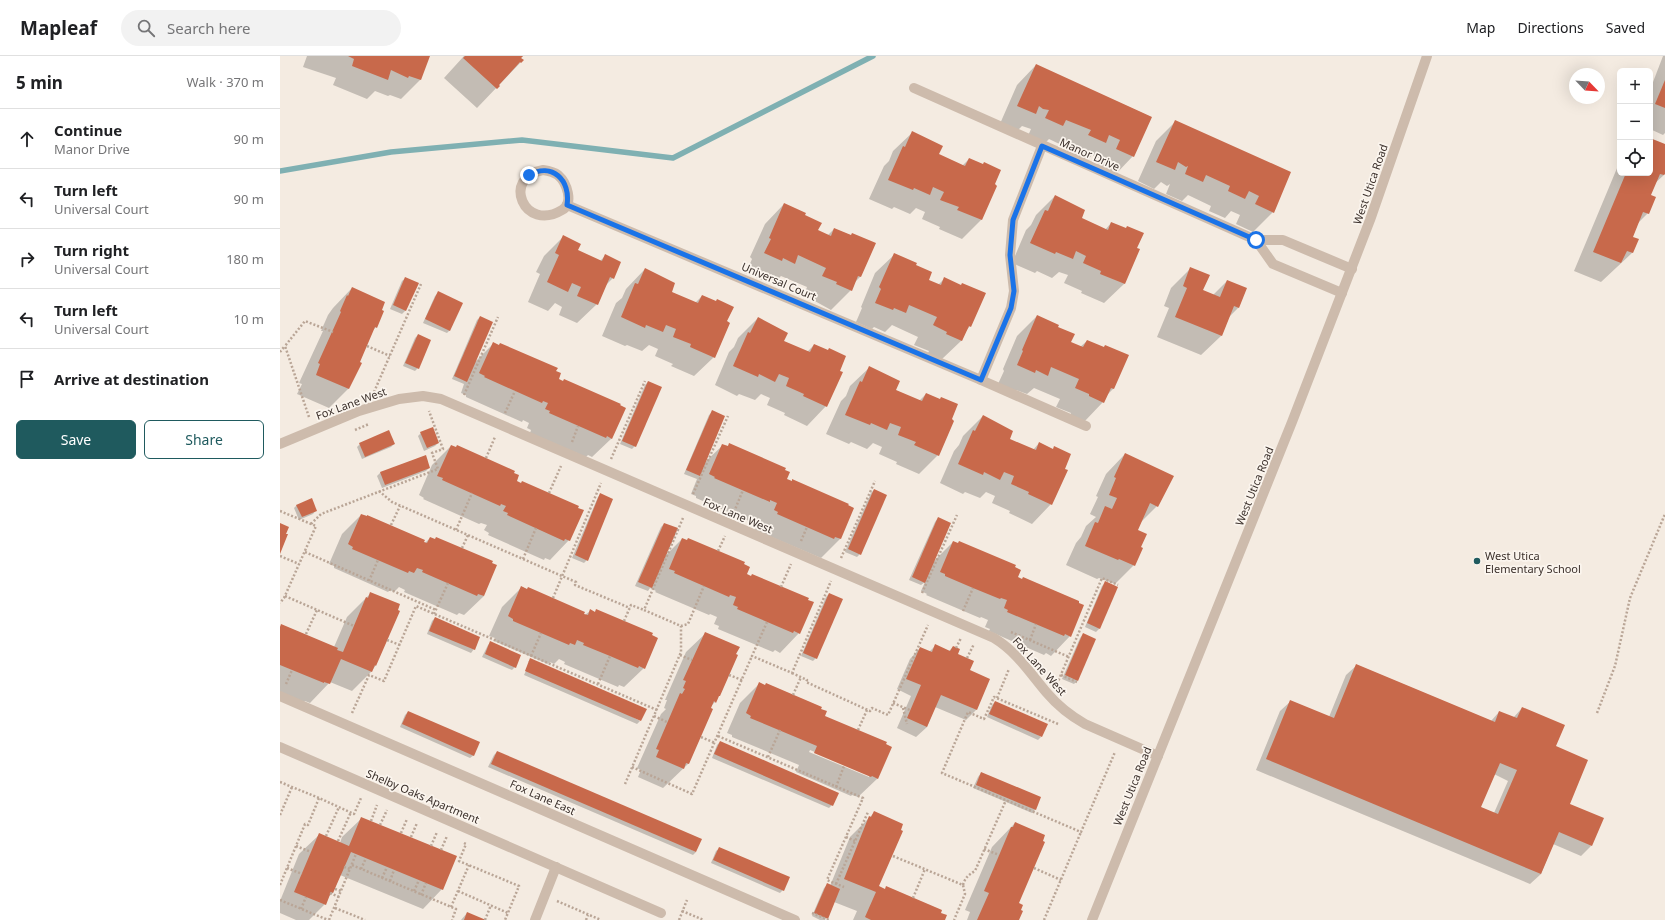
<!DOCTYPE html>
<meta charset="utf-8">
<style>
body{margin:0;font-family:"Noto Sans",sans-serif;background:#f2f2f2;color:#202124}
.controls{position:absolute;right:12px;top:12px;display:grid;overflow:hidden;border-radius:6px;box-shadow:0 4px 16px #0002}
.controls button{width:36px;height:36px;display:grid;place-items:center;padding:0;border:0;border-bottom:1px solid #e0e0e0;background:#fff;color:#202124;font:20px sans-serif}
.compass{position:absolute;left:1289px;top:12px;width:36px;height:36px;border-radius:50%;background:#fff;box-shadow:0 4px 16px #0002;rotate:115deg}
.stop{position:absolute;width:12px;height:12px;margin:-9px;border:3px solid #1a73e8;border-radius:50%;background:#fff}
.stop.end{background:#1a73e8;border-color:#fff;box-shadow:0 1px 4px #0008}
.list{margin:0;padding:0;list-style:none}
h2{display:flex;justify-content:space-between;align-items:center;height:52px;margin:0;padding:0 16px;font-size:17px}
h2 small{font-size:13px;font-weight:400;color:#757577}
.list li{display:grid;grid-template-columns:26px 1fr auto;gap:12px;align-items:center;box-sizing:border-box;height:60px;padding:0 16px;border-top:1px solid #e0e0e0}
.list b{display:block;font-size:15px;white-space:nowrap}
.list p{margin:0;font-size:13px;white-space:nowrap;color:#757577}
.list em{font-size:13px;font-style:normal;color:#757577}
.actions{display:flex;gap:8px;padding:12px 16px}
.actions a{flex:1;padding:9px 0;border:1px solid #1f5a5e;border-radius:6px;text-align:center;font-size:14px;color:#1f5a5e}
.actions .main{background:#1f5a5e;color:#fff}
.icon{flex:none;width:22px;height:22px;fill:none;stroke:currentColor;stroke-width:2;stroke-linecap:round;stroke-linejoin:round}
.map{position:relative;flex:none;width:1385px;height:864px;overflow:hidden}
header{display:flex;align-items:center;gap:24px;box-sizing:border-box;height:56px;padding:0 20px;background:#fff;border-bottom:1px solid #e0e0e0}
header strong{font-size:19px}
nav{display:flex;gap:22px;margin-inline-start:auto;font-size:14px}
.search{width:280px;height:36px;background:#f2f2f2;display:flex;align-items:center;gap:10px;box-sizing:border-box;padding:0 14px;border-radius:22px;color:#757577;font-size:15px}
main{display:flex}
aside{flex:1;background:#fff}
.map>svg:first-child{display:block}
.shadow{fill:#0003;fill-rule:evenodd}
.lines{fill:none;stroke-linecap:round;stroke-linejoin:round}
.stream{stroke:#7fb0b2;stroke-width:5.5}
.building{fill:#c8694b;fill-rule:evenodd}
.path{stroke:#b9a596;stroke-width:2.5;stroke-dasharray:2 2;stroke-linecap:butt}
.minor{stroke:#cdbbac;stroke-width:10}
.tertiary{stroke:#cdbbac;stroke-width:10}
.route{stroke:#1a73e8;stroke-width:5}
.poi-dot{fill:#1f5a5e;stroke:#fbf5ee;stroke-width:1.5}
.labels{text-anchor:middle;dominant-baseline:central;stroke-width:3.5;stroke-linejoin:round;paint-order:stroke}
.street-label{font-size:11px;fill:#3b302b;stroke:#fbf5ee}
.poi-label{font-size:11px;fill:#3b302b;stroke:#fbf5ee;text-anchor:start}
</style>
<header>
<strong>Mapleaf</strong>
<div class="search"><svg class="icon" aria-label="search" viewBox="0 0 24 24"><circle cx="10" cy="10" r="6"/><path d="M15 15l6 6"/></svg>Search here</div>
<nav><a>Map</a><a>Directions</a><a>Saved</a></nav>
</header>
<main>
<aside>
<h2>5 min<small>Walk · 370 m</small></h2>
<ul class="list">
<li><svg class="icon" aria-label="ahead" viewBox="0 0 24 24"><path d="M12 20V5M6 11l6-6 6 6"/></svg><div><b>Continue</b><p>Manor Drive</p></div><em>90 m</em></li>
<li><svg class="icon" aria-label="left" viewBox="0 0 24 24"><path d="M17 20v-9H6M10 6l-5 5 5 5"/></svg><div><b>Turn left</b><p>Universal Court</p></div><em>90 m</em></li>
<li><svg class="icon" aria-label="right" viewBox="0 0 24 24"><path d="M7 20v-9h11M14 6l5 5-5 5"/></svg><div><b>Turn right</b><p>Universal Court</p></div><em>180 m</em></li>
<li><svg class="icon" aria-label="left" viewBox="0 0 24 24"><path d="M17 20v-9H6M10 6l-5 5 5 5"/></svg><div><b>Turn left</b><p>Universal Court</p></div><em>10 m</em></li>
<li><svg class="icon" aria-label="arrive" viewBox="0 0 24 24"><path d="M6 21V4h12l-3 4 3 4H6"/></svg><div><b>Arrive at destination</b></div></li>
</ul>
<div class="actions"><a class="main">Save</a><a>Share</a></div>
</aside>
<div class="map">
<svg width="1385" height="864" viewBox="0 0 1385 864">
<rect width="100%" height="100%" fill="#f4ebe1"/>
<g class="shadow">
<path d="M27 0H149L140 24 121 43 110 39 108 40 95 35 87 43 53 29 56 22 23 11Z"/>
<path d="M184 0H243L241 2 242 4 240 7 197 52 164 22Z"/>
<path d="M1383 0H1385V77L1383 79 1370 73V34Z"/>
<path d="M756 9 871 61 853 100 834 120 817 112 821 103 812 99 806 106 790 99 792 94 769 83 763 89 747 82 751 73 742 70 735 77 719 70 737 29Z"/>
<path d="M895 66 1010 117 993 156 973 176 956 168 960 159 951 155 945 162 929 155 931 150 908 139 902 145 886 138 890 128 887 130 881 126 874 133 858 125 876 85Z"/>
<path d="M633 76 658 99 682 110 689 103 716 130 701 164 682 183 659 173 660 171 642 163 645 156 636 152 630 158 614 151 612 153 589 143 604 110 609 105 613 95Z"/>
<path d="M1370 83 1385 89V115L1384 119 1374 128 1369 140 1368 157 1356 169 1351 181 1357 184 1352 197 1321 226 1294 215 1340 105V117H1370Z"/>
<path d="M775 140 800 163 825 174 831 167 856 193 858 194 844 228 824 247 801 237 802 235 784 227 788 219 779 216 772 222 757 215 755 217 732 207 746 174 751 169 756 159Z"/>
<path d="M504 148 524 160 537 175 548 179 554 173 594 188 580 221 574 227 571 234 551 254 524 239 527 231 501 220 495 226 484 222 482 224 466 217 472 203 470 201 485 168Z"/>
<path d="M283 181 297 195 320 205 325 200 333 222 325 230 317 248 297 267 279 259 282 251 275 247 268 255 248 246 260 218 256 216 264 200Z"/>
<path d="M615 198 634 209 648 224 658 229 665 222 690 270 685 276 682 284 662 303 648 297 649 295 634 289 638 281 612 269 605 276 594 271 592 273 576 266 582 252 581 251 595 217Z"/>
<path d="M911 212 922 234 933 239 947 225 966 233 958 252 948 262 941 280 921 299 877 281 889 252 884 250 891 232Z"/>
<path d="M365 213 391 236 415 247 422 240 434 301 414 320 391 310 393 308 375 300 378 293 369 289 362 295 347 289 345 290 322 280 336 247 342 242 346 233Z"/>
<path d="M126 222 137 228 125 255 122 258 110 253 122 225Z"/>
<path d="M72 232 100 255 96 271 93 274 78 307 80 308 68 333 49 352 17 338 22 328 19 327 43 275H41L48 259 53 252Z"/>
<path d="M158 237 170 274 167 277 143 267 155 240Z"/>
<path d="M757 260 777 272 790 287 800 291 807 285 823 292 825 290 847 300 833 333 827 339 823 346 804 366 790 360 791 357 776 351 780 343 754 332 747 338 736 334 735 336 718 328 724 315 723 313 737 280Z"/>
<path d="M200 261 195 306 213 288 218 290 220 288 275 315 278 323 332 382 312 401 308 399 306 401 250 377 251 374 247 372 249 367 243 364 242 366 186 341V339L181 337 184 328 172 323 197 264Z"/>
<path d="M478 262 503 285 527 296 534 289 546 350 527 370 504 359 505 357 487 349 490 342 481 338 475 344 459 338 457 340 435 329 449 296 454 291 458 282Z"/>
<path d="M138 279V312L135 315 123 310 135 282Z"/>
<path d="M590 311 615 334 639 345 646 338 658 399 639 418 616 408 617 406 599 398 602 391 593 387 587 393 571 386 569 388 546 378 561 345 566 340 570 330Z"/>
<path d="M368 326 355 390 352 393 340 388 365 329Z"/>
<path d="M432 356 424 407 443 389 447 391 449 389 506 424 573 452 560 483 541 502 475 474 478 466 471 463 469 465 416 442V440L411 438 417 423 404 418 429 359Z"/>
<path d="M703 360 728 383 753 394 759 387 771 448 752 468 729 457 730 455 712 447 715 440 706 436 700 442 685 436 683 438 660 427 674 395 679 389 683 380Z"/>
<path d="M141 377 158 387 155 390 144 395 138 380Z"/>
<path d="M80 388H114L111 391 82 403 77 391Z"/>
<path d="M171 390 233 418 236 426 289 484 270 504 265 502 264 504 208 479 209 477 204 474 207 469 201 467 199 468 143 443 144 442 139 439 152 409Z"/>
<path d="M845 398 877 450 859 468 856 474 854 509 835 528 819 522 817 523 786 509 796 487 801 481 806 470 816 461 810 458 818 441 816 440 826 418Z"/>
<path d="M145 400 149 412 146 415 102 432 97 420 100 417Z"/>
<path d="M594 434 580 498 577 501 565 496 591 437Z"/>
<path d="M321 438 307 504 304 507 292 502 318 441Z"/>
<path d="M17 449 36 454 33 458 19 464 14 452Z"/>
<path d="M81 459 145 487 150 482 204 540 184 559 179 557 177 559 124 536 125 534 119 531 114 536 110 534 108 536 54 512V510L49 508 62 478Z"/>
<path d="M658 462 653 506 673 486 736 521 790 580 771 600 766 597 764 599 709 575 710 573 705 571 708 564 701 561 700 562 646 539 647 538 641 535 645 526 641 529 629 524 655 466Z"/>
<path d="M384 468V501L402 483 463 509 466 519 519 577 500 597 495 594 493 596 438 573 439 570 434 568 437 561 430 558 429 559 375 536 376 535 370 532 368 535 355 530 381 471Z"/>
<path d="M825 527 819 573 816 576 805 571 822 530Z"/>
<path d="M242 531 305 559 310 555 315 556 317 554 364 612 344 631 339 629 338 631 284 608 285 606 279 603 274 608 270 606 268 608 214 585 215 582 209 580 222 551Z"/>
<path d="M91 537 96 609 91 616 72 635 50 626 30 647 25 645 24 646 0 636V571L2 569 54 591 67 561Z"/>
<path d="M549 538 536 602 533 605 521 600 546 541Z"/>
<path d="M155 562 194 593 191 597 147 578 152 565Z"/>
<path d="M426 577 435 646 430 651 408 708 383 732 358 721 361 714 357 712 381 658 386 653 384 652 387 644H385L406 596Z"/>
<path d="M803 578 797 625 794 628 782 623 800 582Z"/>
<path d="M211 586 235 611 232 614 202 601 208 589Z"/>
<path d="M655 590 668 596 673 591 689 615 709 624 696 654 686 664 655 651 647 671 636 681 617 672 631 640 617 633 630 603 640 592 649 596Z"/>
<path d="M250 604 360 665 357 668 244 619 250 606H248Z"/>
<path d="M1077 609 1211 665 1219 656 1233 662 1242 652 1275 691 1289 748 1311 790 1301 800 1273 788 1261 818 1250 828 976 714 1000 655 1011 645 1049 661 1066 619ZM1214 718 1228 725 1214 757 1200 751Z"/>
<path d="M479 628 543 660 598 722 578 741 572 739 571 740 516 716 519 709 452 681V679L447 677 460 647ZM530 694 589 719V721L529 696Z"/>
<path d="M715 646 761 681 758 684 707 661 712 649Z"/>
<path d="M128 656 194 699 190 702 120 671 125 659Z"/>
<path d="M440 686 552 749 549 752 432 702 437 689Z"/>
<path d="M217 696 416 796 413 799 208 711 214 699Z"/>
<path d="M701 717 760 742 755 754 752 757 693 732 698 721Z"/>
<path d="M594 757 598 831 660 857 664 864H573L577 855 554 846 545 864H540L532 860 544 832 547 829 550 830 570 781Z"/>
<path d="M82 762 162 833 143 853 60 819 53 837 47 842 45 848 29 864H16L0 857V845L19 798 39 779 60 787 62 781Z"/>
<path d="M735 767 738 864H687L690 856 685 854 712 791Z"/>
<path d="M440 792 503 834 500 837 431 807 436 795Z"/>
<path d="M187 857 203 864H181Z"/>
</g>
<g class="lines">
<path class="stream" d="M0 115 111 96 242 84 393 102 593 0"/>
</g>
<g class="building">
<path d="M68 0H150L141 24 129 20 128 22 111 14 108 24 72 10 74 3Z"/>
<path d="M185 0H243L241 2 244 4 241 7 240 6 219 29 220 30 217 33 183 2Z"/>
<path d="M756 8 872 61 854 101 836 93 840 84 829 79 826 87 808 79 811 74 786 64 783 70 765 62 769 54 763 53 759 50 756 58 737 50Z"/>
<path d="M1385 24V52L1375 48Z"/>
<path d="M895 64 1011 116 994 157 975 148 979 140 969 135 965 143 948 135 950 130 926 119 923 126 905 118 908 110 906 111 898 106 895 114 876 106Z"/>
<path d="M632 75 663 90 659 98 685 110 689 102 703 108 704 106 721 114 715 128 717 130 702 164 677 154 679 151 660 144 664 136 653 131 650 139 634 132 633 134 608 124 623 90 625 91Z"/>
<path d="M1370 82 1385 88V118L1384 119 1380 118 1371 139 1376 141 1369 158 1363 156 1353 181 1359 183 1353 197 1347 195 1341 207 1313 196 1346 117H1370Z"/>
<path d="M775 139 805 154 802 162 828 174 831 166 846 172 847 170 864 177 857 192 860 193 845 228 820 218 821 215 803 207 806 200 796 195 793 203 776 196 775 198 750 187 765 154 768 155Z"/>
<path d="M504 147 526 157 525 159 542 167 538 174 551 180 554 172 571 179 572 177 596 187 581 221 578 220 572 235 556 228 557 226 542 220 546 212 518 199 515 208 503 202 502 205 484 197 491 183 489 182Z"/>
<path d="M283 179 301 188 298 194 322 205 325 198 341 206 334 223 330 221 318 249 297 240 301 231 292 227 288 236 267 226 279 199 275 197Z"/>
<path d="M614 197 637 207 636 209 652 216 649 224 661 229 664 221 681 229 682 227 706 237 691 271 689 270 682 285 666 278 667 276 653 269 657 261 629 249 626 257 614 252 613 254 595 247 601 233 599 231Z"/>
<path d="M910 211 930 219 923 234 940 241 947 224 967 232 959 252 954 250 942 280 895 261 907 232 903 230Z"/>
<path d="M365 212 395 227 392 236 418 247 422 239 436 245 437 243 454 251 447 265 450 267 435 302 410 291 411 288 393 281 396 273 386 269 383 276 366 269 365 272 341 261 355 227 358 228Z"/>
<path d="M125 221 139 227 126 255 113 249Z"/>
<path d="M72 231 105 246 102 254 104 255 97 272 95 271 80 306 82 307 69 333 36 319 40 308 38 307 61 256 60 255 67 239 68 240Z"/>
<path d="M158 235 183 247 170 275 145 263Z"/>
<path d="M757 259 779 269 778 271 795 278 791 286 803 291 807 284 824 291 825 289 849 299 834 333 831 332 824 347 809 340V338L795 332 799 323 771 311 768 320 756 314 755 317 737 309 743 295 742 294Z"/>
<path d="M200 260 213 266 187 326 174 320Z"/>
<path d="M478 261 508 277 504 285 530 296 534 288 548 294 549 292 566 300 560 315 563 316 547 351 523 340 524 338 506 330 509 322 499 318 495 326 479 318 478 321 453 310 468 276 470 277Z"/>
<path d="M138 278 151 284 139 313 125 307Z"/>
<path d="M213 286 219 289 220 287 278 312 276 315 281 317 279 323 283 325 284 323 341 348 340 349 346 352 332 383 327 380 326 382 269 357 270 355 265 353 268 347 263 345 262 347 204 321 205 320 199 317Z"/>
<path d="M589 310 620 325 616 334 642 345 646 337 660 343 661 341 678 348 672 363 674 365 659 400 634 389 636 386 618 379 621 371 610 367 607 374 591 367 590 369 565 359 580 325 582 326Z"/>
<path d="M368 325 382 331 356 391 342 385Z"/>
<path d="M432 354 445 360 420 420 406 414Z"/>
<path d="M703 359 733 375 730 383 756 394 759 386 773 393 774 390 791 398 785 413 788 414 772 449 748 438 749 436 731 428 734 420 724 416 720 424 704 416 703 419 678 408 693 374 695 375Z"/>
<path d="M153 371 159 387 147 392 140 376Z"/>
<path d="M109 374 115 388 85 401 79 387Z"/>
<path d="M449 387 506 412 505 414 510 416 507 423 512 425V423L569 448 568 449 574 452 561 483 555 481 554 483 497 458 498 456 494 454 497 447 490 444V446L434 422 435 421 429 418 442 388 448 390Z"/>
<path d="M171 389 176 391 177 389 235 415 234 417 239 419 237 425 241 427 242 425 299 450 298 452 304 454 290 485 285 483 284 485 227 459 228 457 223 455 226 450 221 448 220 450 162 424 163 422 157 420Z"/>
<path d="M845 397 894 420 878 451 870 447 858 474 867 478 861 491 863 492 855 510 839 503 838 504 805 490 815 466 818 467 825 450 832 453 837 442 829 439 836 422 834 421Z"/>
<path d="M146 399 150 412 105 429 100 416Z"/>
<path d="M594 433 607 439 581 499 568 493Z"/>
<path d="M320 437 333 443 308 505 295 499Z"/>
<path d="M32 442 37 455 22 461 16 449Z"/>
<path d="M81 458 87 460V459L145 484 144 486 147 487 150 481 155 483 156 481 213 505 212 507 217 509 204 540 198 538 197 540 142 516 143 514 137 512 134 517 129 515 128 517 72 493 73 491 68 488Z"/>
<path d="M658 461 671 467 645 527 632 521Z"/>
<path d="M0 467 9 471 6 478H8L0 498Z"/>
<path d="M384 467 398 472 372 532 358 526Z"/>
<path d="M402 482 407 484 408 482 465 506 464 508 470 511 467 518 471 520 472 518 529 542 528 544 534 546 520 578 514 575 513 577 457 553 458 551 453 549 456 541 450 539 449 541 394 517 395 515 389 513Z"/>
<path d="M673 485 678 487 679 485 736 509 735 511 741 514 738 521 742 523 743 521 799 545V547L804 549 791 581 785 578 784 580 727 556 728 554 724 552 727 544 721 542 720 543 693 532 665 520V518L660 516Z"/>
<path d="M825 525 838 531 820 573 807 567Z"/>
<path d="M241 530 247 533 248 531 305 556 304 558 308 559 310 553 315 556 316 553 373 577 372 579 378 582 365 613 359 610 358 612 330 600 303 589 304 587 297 584 295 589 290 587 289 589 233 565V563L228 560Z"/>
<path d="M90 536 120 548 118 554 120 555 96 610 95 609 92 616 61 603 50 628 44 626V627L0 609V571L1 568 58 592 57 594 63 596 86 541 88 542Z"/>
<path d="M549 537 563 543 537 603 523 597Z"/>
<path d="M155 561 200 581 195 594 149 575Z"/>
<path d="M425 576 460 591 456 598 458 599 440 640H439L436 647 434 645 431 652 433 653 409 708 406 707 404 713 376 701 379 694 376 693 400 637 402 638 405 633 403 632 406 625 403 624Z"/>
<path d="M803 577 816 583 798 625 785 619Z"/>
<path d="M210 585 241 599 236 612 205 598Z"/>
<path d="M655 588 670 595 673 590 680 593 678 598 694 605 690 614 710 623 697 654 661 639 647 671 627 662 641 629 626 623 640 591 652 596Z"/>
<path d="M250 602 367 653 361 665 245 615Z"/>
<path d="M1076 608 1215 666 1219 655 1237 662 1242 651 1285 669 1276 690 1308 704 1290 748 1324 762 1312 790 1279 776 1261 818 986 703 1010 644 1054 662ZM1220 707 1237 714 1218 758 1201 751Z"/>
<path d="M479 626 485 629 486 627 542 651 541 653 547 655 545 660 607 686 606 688 612 691 598 723 592 720 591 721 534 697 537 690 470 662 471 660 466 657Z"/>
<path d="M715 645 768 668 762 681 709 658Z"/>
<path d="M128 655 200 686 194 700 122 668Z"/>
<path d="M440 685 559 737 553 750 434 698Z"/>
<path d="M217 695 422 783 416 796 211 708Z"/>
<path d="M701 716 761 741 756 754 696 729Z"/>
<path d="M594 755 623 768 621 774 623 775 599 830 605 833 606 830 662 854 661 857 667 859 665 864H591L585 861 596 836 564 823 589 760 591 761Z"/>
<path d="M81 761 177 800 163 834 71 796 53 837 51 836 46 849 14 836 39 777 69 790Z"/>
<path d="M735 766 765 779 763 785 765 786 739 847 743 849 741 854 743 855 739 864H697L709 837 704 835 731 771H733Z"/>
<path d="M439 791 510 821 504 835 433 804Z"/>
<path d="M547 827 560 833 548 863 534 857Z"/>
<path d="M187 856 206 864H184Z"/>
</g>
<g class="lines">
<g class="path">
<path d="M87 290 110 300"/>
<path d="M0 296 4 291"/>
<path d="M94 336 141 228"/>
<path d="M184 339 218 261"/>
<path d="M225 357 235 335"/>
<path d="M29 361 5 290 25 265 53 276"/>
<path d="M75 374 89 368"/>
<path d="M292 386 298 370"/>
<path d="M206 402 215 381"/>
<path d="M331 403 365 325"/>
<path d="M99 435 112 446 282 520 296 526 295 529 350 552"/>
<path d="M269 437 281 410"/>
<path d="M413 438 448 360"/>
<path d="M0 455 36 470 4 542 0 547"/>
<path d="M454 456 463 434"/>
<path d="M403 462 364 554 401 570 408 568 424 530"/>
<path d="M31 468 41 458 158 413 152 397 163 393 149 355"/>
<path d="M111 469 120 450"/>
<path d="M176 474 192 437"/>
<path d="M521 485 527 471"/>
<path d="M182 492 188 479"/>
<path d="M438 495 445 480"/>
<path d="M25 496 156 554"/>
<path d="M0 500 19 508"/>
<path d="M561 502 595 425"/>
<path d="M243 503 256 472"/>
<path d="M89 525 98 504"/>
<path d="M501 531 511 508"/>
<path d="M642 537 677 459"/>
<path d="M5 540 74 570"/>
<path d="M273 542 321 427"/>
<path d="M683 555 693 532"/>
<path d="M154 558 168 527"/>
<path d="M344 565 351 549 364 554"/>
<path d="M487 566 472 600 512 617 551 525"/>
<path d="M731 576 789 601"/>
<path d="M26 578 37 554"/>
<path d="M107 584 120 589"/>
<path d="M750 584 756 568"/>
<path d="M676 592 681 582"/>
<path d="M400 599 412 604"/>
<path d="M251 600 261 577"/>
<path d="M687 602 694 588"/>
<path d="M512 617 527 624 526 626 590 655 592 652 608 659 648 569"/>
<path d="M449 619 462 624"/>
<path d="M781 619 797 626"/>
<path d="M6 628 12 614"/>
<path d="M318 628 330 600"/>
<path d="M777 628 822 522 838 529"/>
<path d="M513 639 521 621"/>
<path d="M717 642 729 613"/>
<path d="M613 647 630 654"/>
<path d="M623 652 627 668"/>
<path d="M72 657 89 619 104 625 136 550 377 654"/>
<path d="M1317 657 1335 610 1350 542 1385 458"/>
<path d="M374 660 387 666"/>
<path d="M778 668 714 641 704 663 688 656 662 717 801 776 835 696"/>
<path d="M578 674 587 654"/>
<path d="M438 680 583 742 547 824 564 831"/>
<path d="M421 681 435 687"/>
<path d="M488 701 500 674"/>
<path d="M352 711 412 738 472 600"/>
<path d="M0 726 39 742"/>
<path d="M345 728 401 596V570"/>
<path d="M556 731 564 710"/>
<path d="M0 759 12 731"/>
<path d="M91 765 97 749"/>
<path d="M100 769 107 754"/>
<path d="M121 777 127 763"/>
<path d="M46 780 59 751"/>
<path d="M131 781 137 767"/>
<path d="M566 781 575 785"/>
<path d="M58 785 71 756"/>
<path d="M184 787 186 788 179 805 239 830 225 864"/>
<path d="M16 790 31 796"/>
<path d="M151 790 157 776"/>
<path d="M704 793 719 799"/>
<path d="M161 794 167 780"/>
<path d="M613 800 683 829 685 838 674 864"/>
<path d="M72 809 176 853 172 864"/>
<path d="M64 811 70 813"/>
<path d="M7 812 22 818"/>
<path d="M754 812 781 824"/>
<path d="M81 813 86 802"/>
<path d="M102 822 107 811"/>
<path d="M110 825 114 814"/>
<path d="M556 828 588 756"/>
<path d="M0 829 25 768 28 769 39 742 74 758 81 742 82 743"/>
<path d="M683 829C685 822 688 819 695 815L726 744"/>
<path d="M55 833 61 835"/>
<path d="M134 835 139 824"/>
<path d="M178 835 228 857"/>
<path d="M50 837 59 841"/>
<path d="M141 839 146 827"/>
<path d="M633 842 645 813"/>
<path d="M0 844 48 864"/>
<path d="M277 845 321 864"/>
<path d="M171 851 189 809"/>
<path d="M55 852 85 864"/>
<path d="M21 853 26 841"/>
<path d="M402 855 424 864"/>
<path d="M532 857 549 864"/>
<path d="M49 864 76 798"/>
<path d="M205 864 211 849"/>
<path d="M306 864 308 859"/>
<path d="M399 864 407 844"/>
<path d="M764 864 801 776"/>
</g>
<g class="minor">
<path d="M634 32 976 184"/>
<path d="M263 114C269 115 274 116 278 119 287 127 294 147 282 154 244 177 221 121 263 114Z"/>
<path d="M287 149 701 324 806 370"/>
<path d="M1062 237 993 208 976 184H1003L1072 213"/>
<path d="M701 324 731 252 734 235 730 199 733 164 762 90"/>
<path d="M0 388 79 355 119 343 143 340 161 343 714 582C737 596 750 617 767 637 778 650 791 660 805 668L878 700"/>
<path d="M0 640 515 864"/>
<path d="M0 691 381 857"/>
<path d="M255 864 276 811"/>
</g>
<path class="tertiary" d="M812 864 1012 366 1090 164 1147 0"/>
</g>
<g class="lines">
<path class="route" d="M249 119C272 106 291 124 287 149L701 324 731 252 734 235 730 199 733 164 762 90 976 184"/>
</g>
<circle class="poi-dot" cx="1197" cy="505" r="4"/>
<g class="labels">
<g class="street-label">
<text transform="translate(810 98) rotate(24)">Manor Drive</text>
<text transform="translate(1090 128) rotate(-71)">West Utica Road</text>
<text transform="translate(499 225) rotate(23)">Universal Court</text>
<text transform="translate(71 347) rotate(-20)">Fox Lane West</text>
<text transform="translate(974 430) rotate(-68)">West Utica Road</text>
<text transform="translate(458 459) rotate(23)">Fox Lane West</text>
<text transform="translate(760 610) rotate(48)">Fox Lane West</text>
<text transform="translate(852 730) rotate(-68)">West Utica Road</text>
<text transform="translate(143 740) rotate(23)">Shelby Oaks Apartment</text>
<text transform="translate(263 741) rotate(24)">Fox Lane East</text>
</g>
<g class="poi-label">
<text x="1205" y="499">West Utica<tspan x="1205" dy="13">Elementary School</tspan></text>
</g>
</g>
</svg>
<div class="controls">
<button>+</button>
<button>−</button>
<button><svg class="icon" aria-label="locate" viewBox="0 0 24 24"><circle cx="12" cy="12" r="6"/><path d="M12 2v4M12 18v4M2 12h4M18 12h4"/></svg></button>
</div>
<svg class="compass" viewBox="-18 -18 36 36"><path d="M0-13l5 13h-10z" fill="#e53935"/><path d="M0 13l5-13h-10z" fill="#757577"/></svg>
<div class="stop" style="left:976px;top:184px"></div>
<div class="stop end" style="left:249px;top:119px"></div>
</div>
</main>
